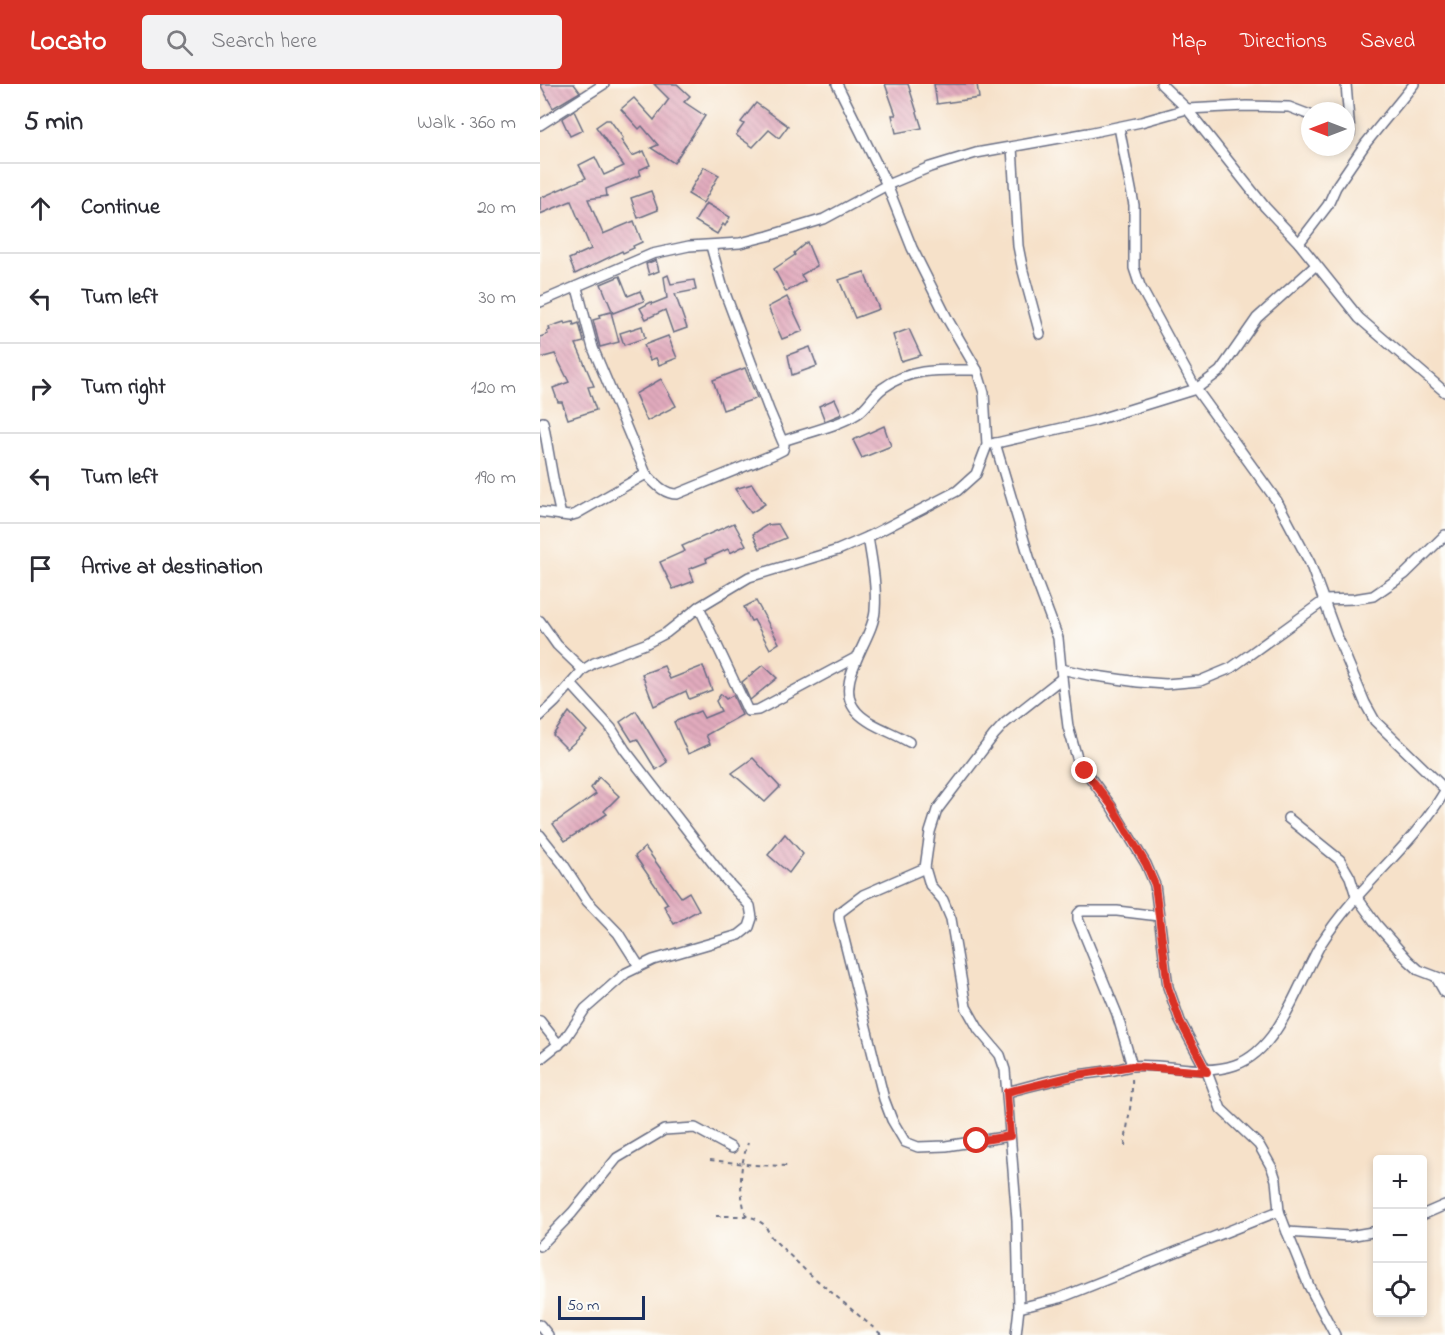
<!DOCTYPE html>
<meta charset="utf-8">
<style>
body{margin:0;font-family:"Indie Flower",sans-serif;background:#f2f2f3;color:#2b2b33}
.controls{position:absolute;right:18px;bottom:18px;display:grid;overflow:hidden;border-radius:6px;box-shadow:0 3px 9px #0003}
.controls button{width:54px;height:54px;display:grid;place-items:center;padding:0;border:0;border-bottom:2px solid #e1e1e2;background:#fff;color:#2b2b33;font:30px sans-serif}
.compass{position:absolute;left:761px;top:18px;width:54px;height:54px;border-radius:50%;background:#fff;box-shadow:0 3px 9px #0003;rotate:270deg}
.scale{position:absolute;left:18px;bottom:15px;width:87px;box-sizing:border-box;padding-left:6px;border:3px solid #1b2f5e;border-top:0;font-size:16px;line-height:21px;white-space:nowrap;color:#1b2f5e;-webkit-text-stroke:4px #fdfcf7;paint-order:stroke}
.stop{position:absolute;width:18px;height:18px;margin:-14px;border:4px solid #d93025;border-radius:50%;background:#fff}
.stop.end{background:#d93025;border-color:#fff;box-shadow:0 2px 6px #0008}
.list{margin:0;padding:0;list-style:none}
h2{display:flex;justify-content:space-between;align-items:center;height:78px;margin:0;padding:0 24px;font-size:26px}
h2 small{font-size:20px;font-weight:400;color:#7c7c81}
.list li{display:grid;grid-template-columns:39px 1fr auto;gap:18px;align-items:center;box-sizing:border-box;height:90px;padding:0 24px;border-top:2px solid #e1e1e2}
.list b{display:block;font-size:22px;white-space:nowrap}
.list em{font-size:20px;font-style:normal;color:#7c7c81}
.icon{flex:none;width:33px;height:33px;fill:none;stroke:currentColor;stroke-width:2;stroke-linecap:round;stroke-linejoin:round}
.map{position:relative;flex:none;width:905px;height:1251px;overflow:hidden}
header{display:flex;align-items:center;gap:36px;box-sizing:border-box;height:84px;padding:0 30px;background:#d93025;color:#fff}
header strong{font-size:28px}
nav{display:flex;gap:33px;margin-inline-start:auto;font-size:21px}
.search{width:420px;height:54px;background:#f2f2f3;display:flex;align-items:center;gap:15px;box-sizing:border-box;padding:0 21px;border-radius:6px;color:#7c7c81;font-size:22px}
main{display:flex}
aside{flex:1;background:#fff}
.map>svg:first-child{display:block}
.building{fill:url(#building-back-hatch)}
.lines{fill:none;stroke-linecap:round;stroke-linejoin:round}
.street-casing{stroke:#686d83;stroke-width:12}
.path{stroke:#686d83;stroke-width:2;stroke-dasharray:4.5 4.5;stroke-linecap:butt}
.street{stroke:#fff;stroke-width:9}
.route{stroke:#d93025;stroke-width:8}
</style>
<header>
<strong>Locato</strong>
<div class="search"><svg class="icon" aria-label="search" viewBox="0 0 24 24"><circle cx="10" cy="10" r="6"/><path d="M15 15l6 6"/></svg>Search here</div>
<nav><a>Map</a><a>Directions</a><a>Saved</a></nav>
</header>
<main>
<aside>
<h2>5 min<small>Walk · 360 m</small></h2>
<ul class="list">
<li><svg class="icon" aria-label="ahead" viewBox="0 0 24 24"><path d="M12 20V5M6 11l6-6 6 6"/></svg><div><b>Continue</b></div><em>20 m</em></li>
<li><svg class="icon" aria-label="left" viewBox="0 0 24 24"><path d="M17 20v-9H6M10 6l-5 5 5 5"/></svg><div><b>Turn left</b></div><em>30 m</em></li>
<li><svg class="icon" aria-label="right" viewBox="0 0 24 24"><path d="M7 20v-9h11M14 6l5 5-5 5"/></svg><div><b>Turn right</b></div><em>120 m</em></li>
<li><svg class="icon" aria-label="left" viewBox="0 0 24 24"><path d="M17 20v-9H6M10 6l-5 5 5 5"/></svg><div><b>Turn left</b></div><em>190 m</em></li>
<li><svg class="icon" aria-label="arrive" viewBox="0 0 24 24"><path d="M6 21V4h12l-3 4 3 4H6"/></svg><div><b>Arrive at destination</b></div></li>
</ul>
</aside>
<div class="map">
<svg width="905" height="1251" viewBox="0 0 905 1251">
<defs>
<pattern id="building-back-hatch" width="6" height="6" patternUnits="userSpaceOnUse" patternTransform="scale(1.5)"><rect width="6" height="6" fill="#e2abbd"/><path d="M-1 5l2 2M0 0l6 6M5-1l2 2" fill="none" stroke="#c193a5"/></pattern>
</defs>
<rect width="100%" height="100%" fill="#fdfcf7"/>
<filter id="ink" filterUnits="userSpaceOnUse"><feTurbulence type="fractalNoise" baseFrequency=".0167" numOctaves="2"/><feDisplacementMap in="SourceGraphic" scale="12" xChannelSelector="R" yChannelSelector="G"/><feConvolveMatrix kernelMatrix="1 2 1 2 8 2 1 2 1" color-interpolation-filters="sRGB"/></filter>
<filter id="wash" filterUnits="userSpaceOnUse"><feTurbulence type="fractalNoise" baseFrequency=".008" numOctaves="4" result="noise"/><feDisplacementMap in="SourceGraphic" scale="24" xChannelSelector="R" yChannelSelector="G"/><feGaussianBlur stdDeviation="1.35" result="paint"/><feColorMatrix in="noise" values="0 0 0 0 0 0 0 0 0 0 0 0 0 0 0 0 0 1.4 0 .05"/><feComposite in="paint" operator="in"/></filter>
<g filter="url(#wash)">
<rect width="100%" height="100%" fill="#f6e1c9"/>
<g id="blocks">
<g class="building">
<path d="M0 0H34L40 8 13 24Z"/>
<path d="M114 0H137L150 12 144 18 165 32 134 79 111 64 118 61 102 42 99 45 81 25 94 14 114 36 129 15Z"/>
<path d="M345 0H368L382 44 356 49 352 31H356Z"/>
<path d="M394 0H437L439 14 397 20Z"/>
<path d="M216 19 248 42 239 54 229 46 213 63 196 51 204 40 201 38Z"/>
<path d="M34 27 43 46 30 52 22 35Z"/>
<path d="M66 36H70L83 54 81 56 92 72 104 67 110 81 99 86 101 91 66 105 67 112 48 115 63 150 94 137 102 158 93 162 94 164 83 169 82 167 35 190 29 175 51 165 31 117 0 130V114L46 94 39 81 55 73 64 91 84 82 56 43Z"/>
<path d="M164 83 179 91 163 119 148 110Z"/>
<path d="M111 107 118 126 98 134 91 114Z"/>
<path d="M166 119 190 133 185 142 183 140 177 150 155 137Z"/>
<path d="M267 158 277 182 261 191 265 197 246 208 234 185 255 171 254 169Z"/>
<path d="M116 176 119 187 109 191 106 180Z"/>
<path d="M324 188 339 225 315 234 299 196Z"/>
<path d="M128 191 131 200 154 196 156 206 135 210 147 244 133 249 125 226 106 235 100 224 111 218 112 220 127 214 124 193Z"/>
<path d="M80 192 88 212 100 207 104 217 73 229 61 200Z"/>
<path d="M247 213 263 247 242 255 228 223Z"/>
<path d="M71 228 79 258 60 263 53 236 60 234 59 231Z"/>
<path d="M24 238 25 240 33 238 34 241 39 239 44 258 36 260 54 302 48 303 56 326 28 335 22 318H18L13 304 29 298 15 270 0 274V253L8 250 7 247 10 246 9 243Z"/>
<path d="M102 242 105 254 84 261 80 249Z"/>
<path d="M369 245 381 271 361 277 353 251Z"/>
<path d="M128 252 137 274 119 281 116 274 110 276 104 261Z"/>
<path d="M270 263 277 282 252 291 248 271Z"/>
<path d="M205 284 217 314 183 326 173 296Z"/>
<path d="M121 295 136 322 107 337 95 310Z"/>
<path d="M295 315 302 330 285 337 279 322Z"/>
<path d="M344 342 351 362 322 374 313 356Z"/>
<path d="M212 400 225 420 211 429 195 405Z"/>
<path d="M194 439 206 461 190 469 188 465 166 475 167 478 149 485 154 497 133 505 120 478 145 467 142 462Z"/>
<path d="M238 440 246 454 220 465 213 450 227 441Z"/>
<path d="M216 517 239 559 230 565 214 536 211 537 204 523Z"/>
<path d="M223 581 237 594 210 616 202 598Z"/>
<path d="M124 582 130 595 163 582 172 606 149 615 146 607 114 622 102 590Z"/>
<path d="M181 610 186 615 193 611 202 631 166 651 170 660 148 670 134 638 160 627 164 634 181 627 176 617Z"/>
<path d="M96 627 127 678 116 686 97 655 92 657 80 638Z"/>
<path d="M29 628 47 647 27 665 13 651Z"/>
<path d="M213 674 240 703 225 718 192 689Z"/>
<path d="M59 693 79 712 64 727 67 730 25 757 13 740 56 710 51 704Z"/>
<path d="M245 750 263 770 249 789 228 771Z"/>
<path d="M105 763 141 813 149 808 159 826 134 840 124 822 128 820 95 772Z"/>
</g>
</g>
</g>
<g filter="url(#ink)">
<use href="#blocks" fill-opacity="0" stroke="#686d83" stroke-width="1.5"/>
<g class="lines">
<defs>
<g id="street">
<path d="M621 0 647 25 725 123 759 159 819 234 905 308"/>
<path d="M806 0 810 49"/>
<path d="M0 41 64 0"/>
<path d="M579 43 594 121V184L600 202 656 305 737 417 770 479 795 547 825 619 835 637 905 705"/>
<path d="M472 63 478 162 483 187 500 250"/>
<path d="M759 159 788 121 796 103 826 59 874 0"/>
<path d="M37 204 53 264 106 390C115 399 123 410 137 410L237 369 243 366 244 361 229 326 182 201 171 162"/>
<path d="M0 218 112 170 149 162 200 159 228 152 284 135 347 101 390 83 436 69 548 49 601 38 647 25 706 22 749 23 770 31"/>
<path d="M3 338C9 369 13 400 21 431"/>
<path d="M243 357C265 349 298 342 317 330 328 323 333 311 343 304 371 283 404 286 437 286"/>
<path d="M455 359 495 493 518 554 521 585 549 591 598 598 626 600 660 597 691 584 785 516 814 515 833 512 865 490 905 451"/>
<path d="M452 360 553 337 656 305 680 287 717 234 775 182"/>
<path d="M0 428 29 432 36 430 106 390"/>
<path d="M328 453C332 477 337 502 335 527 333 556 291 600 317 628 330 642 353 648 369 658"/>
<path d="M159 523 208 627 218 626 317 573"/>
<path d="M0 537 17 561 43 586"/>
<path d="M521 585 528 643 538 677 571 722 606 780 615 801 628 903 640 937 667 988 681 1025 719 1061 732 1084 736 1096 739 1127 745 1143 769 1202 795 1251"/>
<path d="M0 632 15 618 43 586 54 579 105 560 126 549 159 523 209 493 298 466 328 453 417 407 436 390 447 361 444 309 437 286 408 236 372 164 347 101 297 0"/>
<path d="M748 734 800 776 810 793 816 812 837 841 868 876 879 886 905 896"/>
<path d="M0 751 23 780 47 817 78 849 99 882"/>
<path d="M385 784 323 811 299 829V835L344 1015 352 1036 365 1058 378 1063 406 1062 470 1052"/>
<path d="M897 895 905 909"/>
<path d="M0 937 19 961"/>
<path d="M0 975 25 955 45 925 86 889 113 876 199 851 209 843 212 834 210 822 185 795 85 666 71 644 31 600"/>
<path d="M592 982 577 930 538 835V830L541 827H577L619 832"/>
<path d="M467 1008C490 1002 514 995 538 991 550 989 562 988 574 986 580 985 585 983 591 982 627 978 660 993 695 981 741 965 759 896 782 858 817 803 872 763 905 707"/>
<path d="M882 1131 905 1121"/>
<path d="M747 1148 809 1152 838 1147"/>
<path d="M0 1162 32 1129 77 1074 124 1046 155 1044 192 1064"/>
<path d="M479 1224 520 1214 739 1127"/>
<path d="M0 1241 8 1251"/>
<path d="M476 1251 479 1224 477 1136 465 986 460 971 439 946 426 923 411 835 403 816 390 801 385 784 390 748 397 726 454 651 465 639 522 594"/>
</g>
</defs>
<use href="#street" class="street-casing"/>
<g class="path">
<path d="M585 1062C587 1038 593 1016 592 993"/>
<path d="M170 1076 214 1081 250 1082"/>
<path d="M176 1132H206L214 1134 225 1141 231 1153 265 1186 342 1251"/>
<path d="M206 1132C199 1106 199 1084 208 1059"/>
</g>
<use href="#street" class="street"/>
</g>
</g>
<g class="lines" filter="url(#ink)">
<path class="route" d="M437 1057 470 1052 467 1008 537 991 592 982 667 988 640 937 628 903 615 801 606 780 572 722 545 687"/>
</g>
</svg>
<div class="controls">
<button>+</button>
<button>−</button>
<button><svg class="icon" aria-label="locate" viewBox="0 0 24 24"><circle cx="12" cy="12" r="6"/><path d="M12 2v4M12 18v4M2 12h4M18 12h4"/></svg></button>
</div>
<svg class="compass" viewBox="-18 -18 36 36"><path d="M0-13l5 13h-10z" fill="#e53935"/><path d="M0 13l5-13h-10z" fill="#7c7c81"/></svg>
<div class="scale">50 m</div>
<div class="stop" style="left:437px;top:1057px"></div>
<div class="stop end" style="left:545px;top:687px"></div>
</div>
</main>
